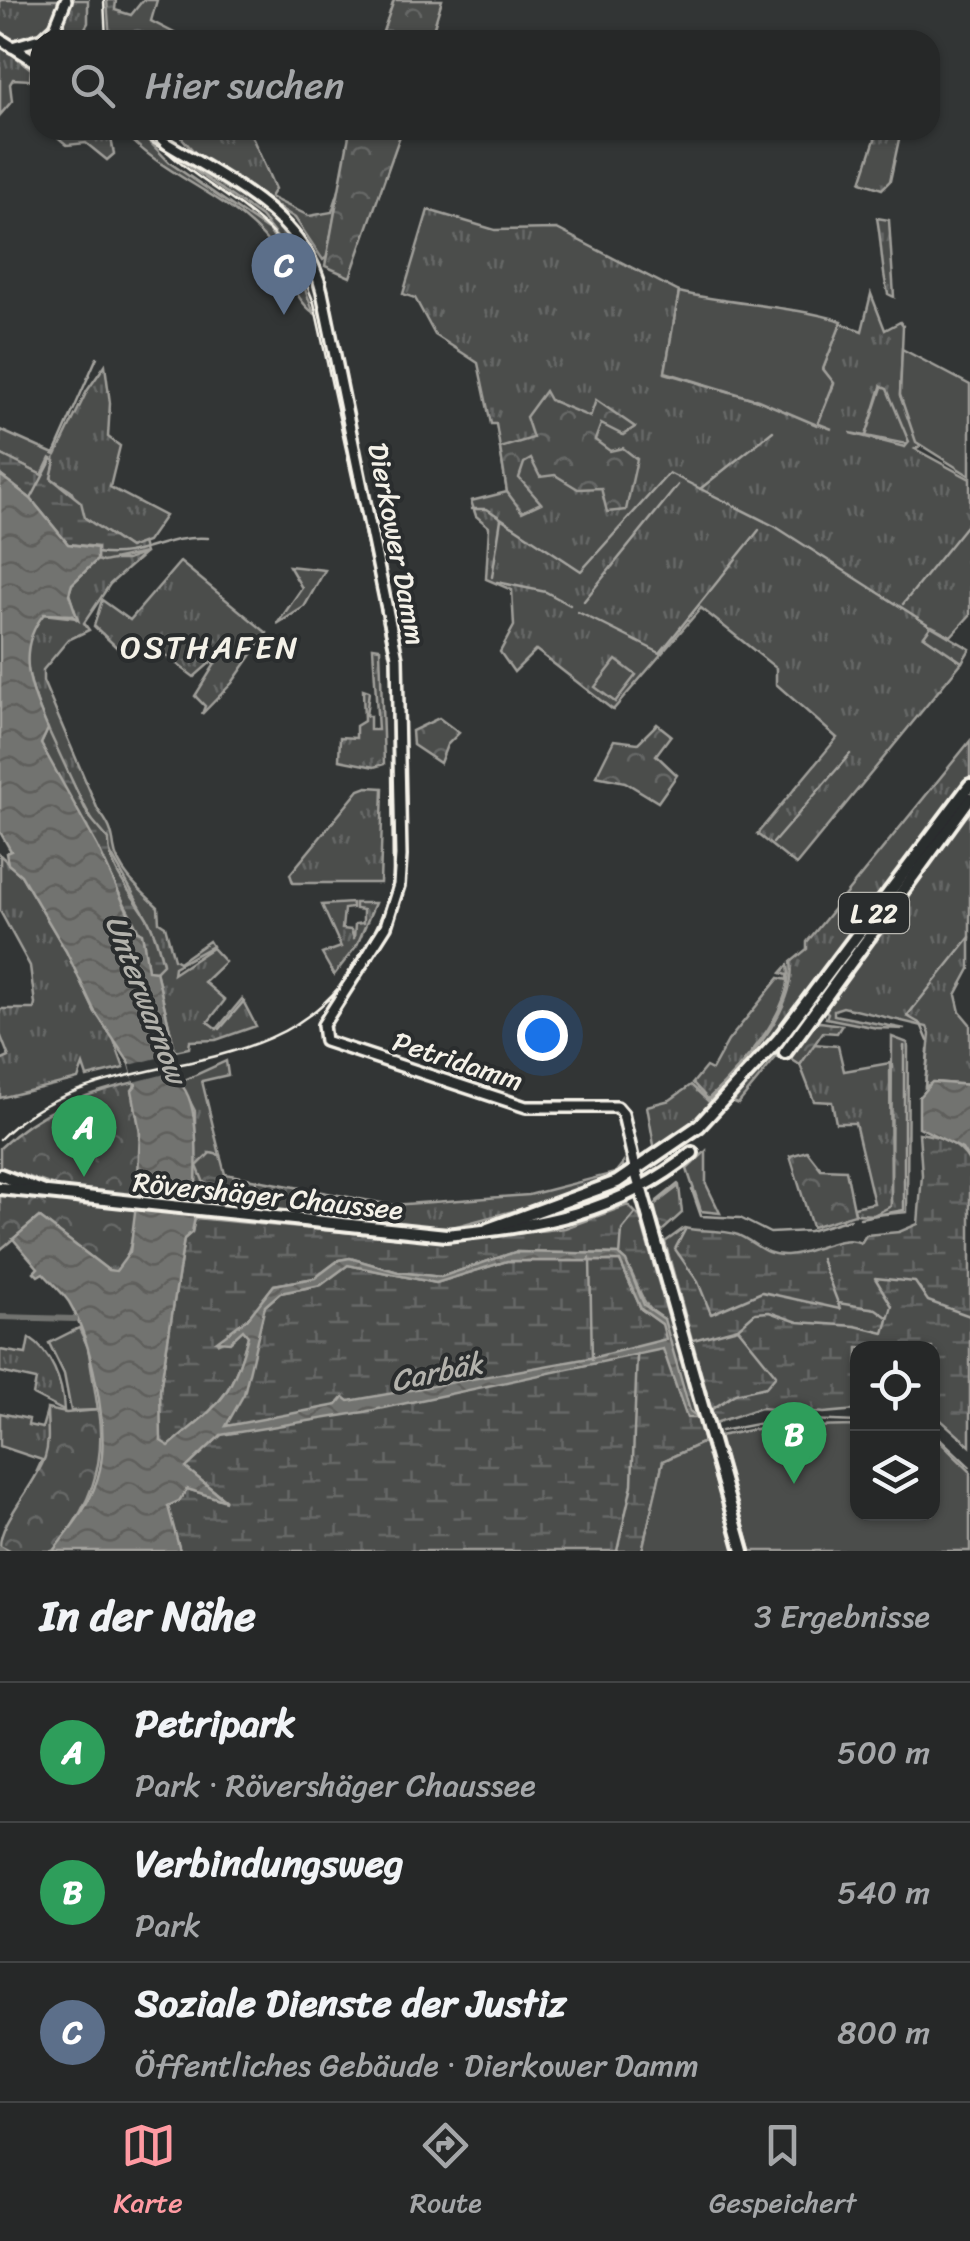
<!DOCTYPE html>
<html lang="de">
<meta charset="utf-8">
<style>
body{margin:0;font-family:Sriracha,sans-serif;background:#323434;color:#f1f3f6}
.controls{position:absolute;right:30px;bottom:30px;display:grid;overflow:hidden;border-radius:20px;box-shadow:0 2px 8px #0004}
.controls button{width:90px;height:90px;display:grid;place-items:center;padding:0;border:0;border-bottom:2px solid #424445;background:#262828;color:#f1f3f6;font:50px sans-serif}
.you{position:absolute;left:542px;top:1035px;width:35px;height:35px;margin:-25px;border:8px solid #fff;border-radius:50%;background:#1a73e8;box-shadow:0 0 0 15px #1a73e833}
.badge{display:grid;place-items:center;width:65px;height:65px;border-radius:50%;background:#ff9aa2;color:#fff;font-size:32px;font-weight:700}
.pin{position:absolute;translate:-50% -82px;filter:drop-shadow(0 2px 5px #0008)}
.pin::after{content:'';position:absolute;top:52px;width:35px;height:30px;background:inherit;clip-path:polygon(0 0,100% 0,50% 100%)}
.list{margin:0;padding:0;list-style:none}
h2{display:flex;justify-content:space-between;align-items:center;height:130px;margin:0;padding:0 40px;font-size:42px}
h2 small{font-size:32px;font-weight:400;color:#a4a6a8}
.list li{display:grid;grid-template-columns:65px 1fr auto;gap:30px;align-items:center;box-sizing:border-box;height:140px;padding:0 40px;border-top:2px solid #424445}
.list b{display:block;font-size:38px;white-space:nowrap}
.list p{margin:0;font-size:32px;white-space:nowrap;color:#a4a6a8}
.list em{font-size:32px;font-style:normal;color:#a4a6a8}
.icon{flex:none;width:55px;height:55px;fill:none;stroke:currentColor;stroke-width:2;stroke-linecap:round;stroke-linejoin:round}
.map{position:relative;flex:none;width:970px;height:1551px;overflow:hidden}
.search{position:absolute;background:#262828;box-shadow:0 2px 8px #0004;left:30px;right:30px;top:30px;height:110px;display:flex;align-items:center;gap:25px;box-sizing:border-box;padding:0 35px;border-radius:30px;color:#a4a6a8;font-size:38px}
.sheet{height:550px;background:#262828}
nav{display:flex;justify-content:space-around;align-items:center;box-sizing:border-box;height:140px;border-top:2px solid #424445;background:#262828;font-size:28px;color:#a4a6a8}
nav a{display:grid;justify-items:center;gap:5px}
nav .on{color:#ff9aa2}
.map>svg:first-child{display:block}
.grass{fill:url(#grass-tufts);stroke:#a09f9a;stroke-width:2.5;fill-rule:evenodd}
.forest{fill:url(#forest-crowns);stroke:#a09f9a;stroke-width:2.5}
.wetland{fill:url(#wetland-marsh);stroke:#a09f9a;stroke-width:2.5}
.garden{fill:#4b4d4c;stroke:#a09f9a;stroke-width:2.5}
.water{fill:url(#water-waves);stroke:#a6a5a0;stroke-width:2.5;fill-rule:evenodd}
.pier{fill:#323535}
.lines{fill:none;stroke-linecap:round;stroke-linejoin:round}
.stream{stroke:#a6a5a0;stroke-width:2.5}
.canal{stroke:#727370;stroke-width:6}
.minor-casing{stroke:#f4f1e8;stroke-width:16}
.major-casing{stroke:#f4f1e8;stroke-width:18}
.minor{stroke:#2a2d2e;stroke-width:9}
.major{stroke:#2a2d2e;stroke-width:10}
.tram{stroke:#f4f1e8;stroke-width:2.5}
.labels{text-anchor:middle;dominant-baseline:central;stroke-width:8;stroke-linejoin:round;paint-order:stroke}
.shield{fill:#2a2d2e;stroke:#b7b6b0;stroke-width:2.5}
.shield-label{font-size:25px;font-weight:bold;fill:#f4f1e8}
.street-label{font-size:28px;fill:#f4f1e8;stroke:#2a2d2e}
.water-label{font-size:30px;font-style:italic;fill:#b3b2ac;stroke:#2a2d2e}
.quarter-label{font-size:32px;letter-spacing:2.5px;fill:#f4f1e8;stroke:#2a2d2e}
</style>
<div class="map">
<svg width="970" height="1551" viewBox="0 0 970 1551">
<defs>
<pattern id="grass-tufts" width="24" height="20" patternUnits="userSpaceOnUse" patternTransform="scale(2.5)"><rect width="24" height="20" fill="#4b4d4c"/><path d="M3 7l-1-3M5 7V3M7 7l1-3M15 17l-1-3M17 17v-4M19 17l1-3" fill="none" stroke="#666766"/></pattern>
<pattern id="forest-crowns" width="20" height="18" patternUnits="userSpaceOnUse" patternTransform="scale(2.5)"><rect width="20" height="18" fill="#4b4d4c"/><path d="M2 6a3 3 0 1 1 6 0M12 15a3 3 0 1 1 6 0" fill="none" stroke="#666766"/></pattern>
<pattern id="wetland-marsh" width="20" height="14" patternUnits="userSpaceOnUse" patternTransform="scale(2.5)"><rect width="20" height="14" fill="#4b4d4c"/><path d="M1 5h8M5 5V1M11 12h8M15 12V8" fill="none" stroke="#666766"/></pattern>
<pattern id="water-waves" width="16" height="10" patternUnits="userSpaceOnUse" patternTransform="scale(2.5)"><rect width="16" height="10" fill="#727370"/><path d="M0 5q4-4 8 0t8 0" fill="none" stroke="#5e5e5b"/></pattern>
</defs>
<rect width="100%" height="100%" fill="#323535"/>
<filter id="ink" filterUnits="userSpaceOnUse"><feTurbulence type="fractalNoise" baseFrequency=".01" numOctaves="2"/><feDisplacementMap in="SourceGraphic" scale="20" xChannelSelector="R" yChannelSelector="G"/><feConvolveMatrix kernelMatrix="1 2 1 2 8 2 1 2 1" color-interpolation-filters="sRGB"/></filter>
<g filter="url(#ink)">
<g class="grass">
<path d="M0 0H59V10L44 35 13 41 0 30Z"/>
<path d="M71 0H88V23L78 40H54Z"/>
<path d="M0 45 31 69 30 80 13 79 10 84 12 101 0 115Z"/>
<path d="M49 130H104L111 138 114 154 107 160 86 143 67 145Z"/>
<path d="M122 130 142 134 170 163 269 231 300 276 314 313C292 298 286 263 268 242 227 193 165 178 122 130Z"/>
<path d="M175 130H249L275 189 270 197 309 216 332 212 339 191 327 257 323 260 295 218 198 156Z"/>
<path d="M878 130H901L890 181 882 189 861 182Z"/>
<path d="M170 153 264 211 287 229 309 261 303 270 261 217Z"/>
<path d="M428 210 495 230 557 229 679 292 665 373 758 400 832 429 818 424 834 384 823 369 841 323 862 331 871 294 885 330 900 322 903 326 900 395 920 446 915 449 970 479V615L951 636 932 626 924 636 962 662 796 865 757 834 837 738 776 684V668L701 608 613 710 536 650 514 672 500 652 514 626 512 590 486 579 489 527 476 516 471 501 507 492 496 424H491L478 363 435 335 415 298 403 294ZM881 387 909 442 905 447 850 433 866 436Z"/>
<path d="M877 218 889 220 894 297 888 294C881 268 882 244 877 218Z"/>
<path d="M105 365 110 403 108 437 120 446 110 487 165 516 147 542 129 548 85 518 71 491 51 478 54 460 42 475 0 454V430L56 455 87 391Z"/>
<path d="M145 553 110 584 84 623 89 630 68 640 43 670V681L98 810C109 824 112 831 114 847 117 871 141 891 158 907L159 922 165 926 174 959 179 962 209 941 212 946 174 967 173 974 212 948 225 962 204 982 225 1000 208 1022 217 1029 242 999 256 1026 216 1040 190 1041 189 1048 175 1051 156 971 163 963C159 949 155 933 148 920 121 869 5 685 29 632 32 626 39 620 43 614L77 618 69 594 72 584 97 560H127Z"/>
<path d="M180 562 267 633 232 683 202 714 205 706 195 696 215 664 211 662 194 677 145 640 126 656 94 626 102 600 130 620Z"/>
<path d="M289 566 325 570 304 607 277 624 302 588Z"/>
<path d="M373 647 380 648 384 764 374 767 339 760 340 737 356 738V726L364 721 363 689 369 691 366 716H370V730H378Z"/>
<path d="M970 741V777C875 900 777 1064 655 1151L647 1106 670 1100 691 1085 708 1101C740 1070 798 1010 791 962L807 949V942Z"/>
<path d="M367 787 383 788 380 883H293L290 874 359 790Z"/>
<path d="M970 789 782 1050 738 1104 733 1102Z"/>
<path d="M970 802V969L956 995 960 1012 970 1024V1085L933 1082 925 1087 930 1034 927 1027 843 1007 834 1010V1015L905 1029 877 1028 826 1018 828 1013 823 1007Z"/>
<path d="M0 855 21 875 66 951 95 1012 111 1032 124 1068 87 1077 83 1065 78 1079 0 1098V1061L9 1057 0 1034V1009H34L35 1004 30 966 0 911Z"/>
<path d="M352 903V908L344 909 342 929 351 930 354 939 355 924 363 923V910L355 909V903H375L357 945 334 975 322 954 341 947 322 905Z"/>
<path d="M788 965C796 1008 738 1071 708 1099L693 1083 706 1067 712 1070 728 1041 779 978 787 980V975L781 973Z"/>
<path d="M813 1044 838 1046 844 1071 890 1063 891 1207 874 1215 855 1214 854 1207 874 1203 855 1123H836L832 1102 814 1101 800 1065Z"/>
<path d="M226 1061 228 1075 202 1081 220 1155 209 1153 214 1184 225 1203 253 1193 257 1180 392 1205 529 1195 615 1173 623 1163V1170L613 1180 577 1194 453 1227 369 1224 201 1204 195 1194V1111L180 1082Z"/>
<path d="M29 1338C51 1352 63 1381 64 1411L33 1395 36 1380 0 1372V1350L26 1354Z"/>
<path d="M47 1411 64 1415 61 1470 37 1471 42 1460 0 1446V1413L29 1419 28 1425 42 1428Z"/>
</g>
<g class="forest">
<path d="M107 0H116L115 10 131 15 143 0H157L151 21 180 36 175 40H110Z"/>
<path d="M394 0H442L430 40H380Z"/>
<path d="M350 130H402L350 277 325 266Z"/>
<path d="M545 391 550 400 590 417 596 400 635 427 623 435 601 424 595 440 610 451 623 448 637 459 626 510 607 512 601 488 578 489 555 475 540 477 531 459 524 463 519 478 541 503 522 512 507 492 500 448 533 438 526 417Z"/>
<path d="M931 626 970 649 962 662 924 636Z"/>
<path d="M439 718 459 733 447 745 440 763 413 745 412 731Z"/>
<path d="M657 724 671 735 656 755 677 775 658 802 625 782 596 776 614 740 638 743Z"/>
<path d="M820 1022 842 1025 837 1033 823 1032 800 1065 788 1057 811 1024Z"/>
<path d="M892 1037 908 1043 907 1212 874 1215 891 1206Z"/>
<path d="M135 1082C131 1098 139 1117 140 1135 141 1171 140 1249 116 1274L108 1270 39 1217 0 1250V1192L89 1206 92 1192 58 1187 0 1167V1148C39 1110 84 1094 135 1082Z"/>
<path d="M706 1151V1184L720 1213 701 1211 687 1169Z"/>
<path d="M807 1151 821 1169 846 1170 855 1214 812 1227 790 1156Z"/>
<path d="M210 1153 220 1155 225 1174 257 1180 253 1191 224 1200 214 1184 204 1183 197 1166Z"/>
<path d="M679 1186 682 1213 661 1232 654 1205Z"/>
<path d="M47 1409 66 1413 98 1410C107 1466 89 1509 53 1551H10L0 1546C0 1521 35 1486 45 1457 50 1441 47 1425 47 1409Z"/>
</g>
<g class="wetland">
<path d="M0 454 42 475 50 458 55 461 51 478 81 502 85 518 129 548 142 543 145 553 103 562 97 560V547L68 544 31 499 0 475Z"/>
<path d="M48 729 88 815 109 840C108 870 133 894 147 918 155 932 159 949 163 964L156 971H148L143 939 41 744Z"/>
<path d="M919 1133C942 1136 958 1143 970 1162V1446L933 1413 932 1348H858L857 1410 824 1413 760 1408 715 1423 665 1242 684 1228C698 1232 721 1229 738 1235 757 1243 763 1256 787 1255 813 1254 841 1233 861 1243L866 1235 899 1232 918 1224 922 1175Z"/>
<path d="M628 1205 640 1217 704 1442 663 1461 642 1551H180L167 1506 187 1489 226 1500 185 1468 221 1435 265 1306 280 1293 321 1285 348 1265 436 1283 507 1261H620L641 1309 662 1324 664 1319C636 1307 640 1274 618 1254L515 1252 441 1277 398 1272 350 1258 339 1260 315 1278 274 1285 249 1318 217 1344 243 1330 248 1336C231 1401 216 1405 169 1447L160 1441V1390L184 1239 192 1232 195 1218 447 1242 565 1228Z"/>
</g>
<g class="garden">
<path d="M679 292C733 305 789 305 842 321L823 369 834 383 817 425 758 400 665 372Z"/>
<path d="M902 349 970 385V476L916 442 900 395Z"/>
<path d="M882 387 887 389 909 442 906 444 866 436Z"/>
<path d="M616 660 636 675 615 702 595 687Z"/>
<path d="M79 1328 88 1347 98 1410 71 1411 64 1374 49 1343Z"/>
<path d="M798 1421 805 1427 857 1426 858 1514H932L933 1435 970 1471V1551H751L719 1436Z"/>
<path d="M704 1442 736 1551H642L663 1461Z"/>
</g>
<g class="water">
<path d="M0 475 31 499 68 544 97 548V560L72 584 69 594 78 620 71 615 44 614C14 651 31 690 48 729L41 744 98 847 136 930 142 933 148 970 156 971 175 1051 169 1053 175 1080C205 1095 195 1187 195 1218L192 1232 184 1239 160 1390 161 1441 169 1446C218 1404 230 1403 248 1336L243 1330 230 1342 217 1341 248 1318 274 1285 315 1278 339 1260 350 1258 398 1272 441 1277 515 1252 618 1254 626 1261 644 1305 664 1319 690 1411 699 1418H687L663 1349 364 1412 221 1435 186 1468 226 1501 187 1489 179 1501 168 1506 180 1551H53C74 1523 92 1505 100 1469 109 1426 91 1339 69 1302 62 1292 51 1282 43 1273L38 1276 34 1272 38 1268 13 1239 39 1217 108 1270 116 1271 130 1252 137 1197 140 1132 132 1090 136 1085 130 1064 95 1012 66 951 21 875 8 864 6 853 11 851 0 832ZM507 1261H620L641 1309 662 1324 666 1339 595 1357 349 1401 344 1397 337 1405 226 1426 244 1394 265 1306 280 1293 321 1285 348 1265 436 1283Z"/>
<path d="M932 1082 970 1085V1162L962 1149 919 1127V1097Z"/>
</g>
<path class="pier" d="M173 1054 177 1071 134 1082 130 1065Z"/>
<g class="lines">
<g class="stream">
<path d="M54 454 97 357"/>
<path d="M700 489 773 431"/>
<path d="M31 499 52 459"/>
<path d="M471 509H487L581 571 669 473 776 527 929 625"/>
<path d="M97 553C141 560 162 535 208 538"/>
<path d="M492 577 501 519"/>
<path d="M497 582 546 592 570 605"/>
<path d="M584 601 678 485"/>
<path d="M903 604 970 521"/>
<path d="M578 612 660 653 759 530"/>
<path d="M773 843 850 754"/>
<path d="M220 1029 244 1001"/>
<path d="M928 1041 921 1024 907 1016 970 937"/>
<path d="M925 1087 928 1050"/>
<path d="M692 1190 701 1216 740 1218 770 1233 809 1231 850 1219"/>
<path d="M657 1201 678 1184"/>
<path d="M860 1218 904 1210V1046"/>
<path d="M685 1230 675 1249 698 1282 711 1314 762 1292 840 1309 838 1303"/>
<path d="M620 1256 622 1230 635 1214"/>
<path d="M590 1258 592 1360"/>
<path d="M821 1259 838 1303 876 1309 887 1317"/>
<path d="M693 1340 738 1328 755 1313 769 1312 798 1322 855 1326 884 1333 892 1306 875 1278 915 1282 928 1301 970 1316"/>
<path d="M706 1413 735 1394 766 1387 776 1375 738 1328"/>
<path d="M721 1431 783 1419 858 1422"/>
<path d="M932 1431 970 1467"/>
<path d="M617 1551 632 1485 637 1354"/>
</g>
<g class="canal">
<path d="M0 1317 75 1319"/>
<path d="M0 1549 3 1551"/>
</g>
<defs>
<g id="minor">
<path d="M0 39 40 64"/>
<path d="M50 40 66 0"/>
<path d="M12 47 43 38 56 26"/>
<path d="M145 130C211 174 304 208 322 292L397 658 401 856 399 885 386 926 323 1025 325 1041 526 1107H617L623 1114 636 1172"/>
</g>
<g id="major">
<path d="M785 1053 970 798"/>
<path d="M636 1172 743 1551"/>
<path d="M0 1175 44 1192"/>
<path d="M0 1188 446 1235C538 1226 618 1214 692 1153"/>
<path d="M488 1229 617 1182 699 1126 778 1040 970 785"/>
</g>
</defs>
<use href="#minor" class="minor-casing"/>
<use href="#major" class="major-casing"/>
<use href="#minor" class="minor"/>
<use href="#major" class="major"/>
<g class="tram">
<path d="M104 0 106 40"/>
<path d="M0 1139C97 1038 271 1097 354 967 373 938 387 910 393 876L391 655 314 303C278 202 207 201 146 130"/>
</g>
</g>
</g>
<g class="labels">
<rect class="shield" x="839" y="893" width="70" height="40" rx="8"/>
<g class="shield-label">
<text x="874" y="913">L 22</text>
</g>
<g class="street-label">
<text transform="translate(397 544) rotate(79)">Dierkower Damm</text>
<text transform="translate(458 1061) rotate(18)">Petridamm</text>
<text transform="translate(268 1196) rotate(6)">Rövershäger Chaussee</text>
</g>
<g class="water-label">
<text transform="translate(146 999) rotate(69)">Unterwarnow</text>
<text transform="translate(437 1372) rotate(-12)">Carbäk</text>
</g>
<g class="quarter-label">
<text x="210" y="647">OSTHAFEN</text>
</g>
</g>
</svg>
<div class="controls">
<button><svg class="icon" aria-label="locate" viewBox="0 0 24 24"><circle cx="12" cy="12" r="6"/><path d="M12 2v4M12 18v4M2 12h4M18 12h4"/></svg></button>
<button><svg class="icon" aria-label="layers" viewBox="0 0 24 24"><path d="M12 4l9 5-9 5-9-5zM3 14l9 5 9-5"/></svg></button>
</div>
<div class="you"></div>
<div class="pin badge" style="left:84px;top:1177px;background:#2e9e5b">A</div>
<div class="pin badge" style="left:794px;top:1484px;background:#2e9e5b">B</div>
<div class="pin badge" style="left:284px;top:315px;background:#5c6f8a">C</div>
<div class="search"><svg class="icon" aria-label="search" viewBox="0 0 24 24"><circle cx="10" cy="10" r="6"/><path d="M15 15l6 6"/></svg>Hier suchen</div>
</div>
<section class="sheet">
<h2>In der Nähe<small>3 Ergebnisse</small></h2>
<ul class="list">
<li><span class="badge" style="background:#2e9e5b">A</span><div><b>Petripark</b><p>Park · Rövershäger Chaussee</p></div><em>500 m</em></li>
<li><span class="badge" style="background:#2e9e5b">B</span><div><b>Verbindungsweg</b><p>Park</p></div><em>540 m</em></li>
<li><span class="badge" style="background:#5c6f8a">C</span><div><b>Soziale Dienste der Justiz</b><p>Öffentliches Gebäude · Dierkower Damm</p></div><em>800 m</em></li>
</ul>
</section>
<nav>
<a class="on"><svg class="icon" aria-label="map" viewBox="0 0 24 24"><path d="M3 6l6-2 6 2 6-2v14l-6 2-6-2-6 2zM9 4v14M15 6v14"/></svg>Karte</a>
<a><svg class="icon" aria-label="directions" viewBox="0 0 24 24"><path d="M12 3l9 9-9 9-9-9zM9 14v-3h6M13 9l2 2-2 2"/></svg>Route</a>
<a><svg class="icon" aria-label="saved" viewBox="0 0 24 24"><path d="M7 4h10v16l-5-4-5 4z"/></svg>Gespeichert</a>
</nav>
